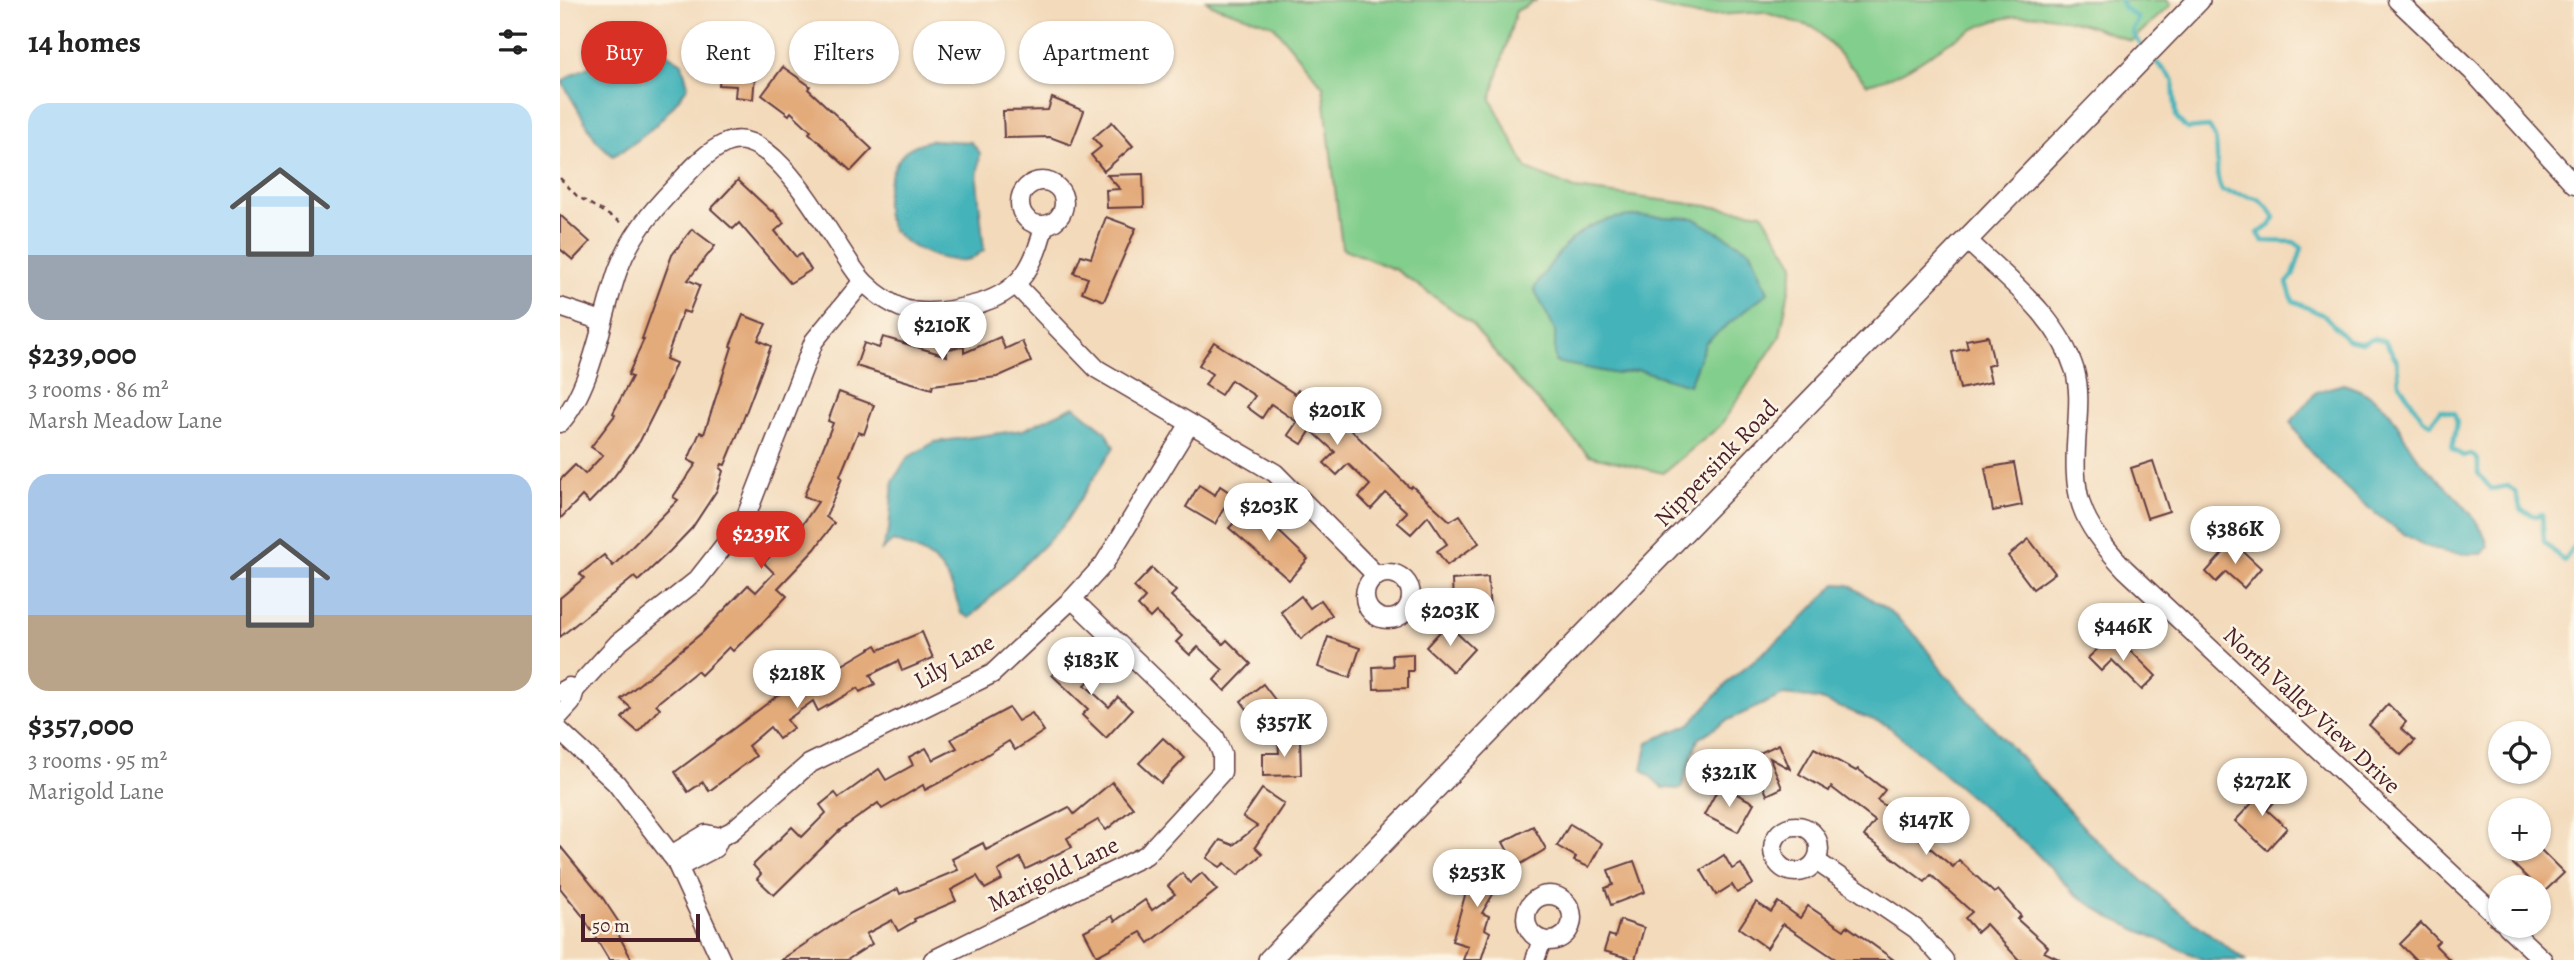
<!DOCTYPE html>
<html lang="en">
<head>
<meta charset="utf-8">
<style>
	:root { --surface:#fff; --page:#f2f2f2; --text:#222; --muted:#767676; --accent:#d93025 }
	body { margin:0; font-family:Alegreya,serif; background:var(--page); color:var(--text); height:100vh; display:flex; flex-direction:column; font-size:26px; white-space:nowrap }
	* { box-sizing:border-box; margin:0 }
	p { font-size:23px; color:var(--muted) }
	.icon { flex:none; width:38px; height:38px; fill:none; stroke:currentColor; stroke-width:2; stroke-linecap:round; stroke-linejoin:round }
	.map { position:relative; flex:1; overflow:hidden }
	.details { display:flex; flex-direction:column; background:var(--surface); width:560px }
	.details>* { flex:none }
	.banner { position:absolute; left:21px; top:21px; width:665px; height:63px; display:flex; gap:14px }
	.buttons { position:absolute; left:1928px; top:721px; display:grid; gap:14px }
	.buttons a { display:grid; place-items:center; width:63px; height:63px; border-radius:50%; background:var(--surface); box-shadow:0 2px 5px #0004; font-size:35px }
	.scale { position:absolute; left:21px; bottom:18px; width:119px; box-sizing:border-box; padding-left:7px; border:4px solid #4a1f2b; border-top:0; font-size:19px; line-height:24px; white-space:nowrap; color:#4a1f2b; -webkit-text-stroke:5px #fcf5e5; paint-order:stroke }
	.price { position:absolute; translate:-50% -60px; padding:0 16px; border-radius:24px; background:#fff; color:#222; font-size:23px; line-height:46px; filter:drop-shadow(0 2px 4px #0008) }
	.price::after { content:''; position:absolute; left:50%; top:42px; width:21px; height:16px; margin-left:-10px; background:inherit; clip-path:polygon(0 0,100% 0,50% 100%) }
	.price.on { background:var(--accent); color:#fff }
	ul { padding:0; list-style:none }
	li { display:grid; align-content:center; gap:14px; height:371px; padding:0 28px }
	li span { display:grid; place-items:center; height:217px; border-radius:21px; color:#555 }
	li>.icon { margin-inline-start:auto }
	span .icon { width:126px; height:126px; fill:#fffc; stroke-width:1 }
	li b { font-size:30px }
	h2 { display:flex; justify-content:space-between; align-items:center; height:84px; padding:0 28px; font-size:30px }
	.pill { padding:0 24px; border-radius:32px; background:var(--surface); box-shadow:0 2px 5px #0004; font-size:24px; line-height:63px }
	.pill.on { background:var(--accent); color:#fff }
	main { display:flex; flex:1; min-height:0 }
	.map>svg:first-child { display:block }
</style>
</head>
<body>
<main>
<section class="details">
<h2>14 homes<svg class="icon" aria-label="filters" viewBox="0 0 24 24"><path d="M4 7h16M4 17h16"/><circle cx="9" cy="7" r="2"/><circle cx="15" cy="17" r="2"/></svg></h2>
<ul>
<li><span style="background:linear-gradient(#bfe0f5 70%,#9aa5b1 0)"><svg class="icon" aria-label="home" viewBox="0 0 24 24"><path d="M3 11l9-7 9 7M6 9v11h12V9"/></svg></span><div><b>$239,000</b><p>3 rooms · 86 m²</p><p>Marsh Meadow Lane</p></div></li>
<li><span style="background:linear-gradient(#a9c7e8 65%,#b9a48a 0)"><svg class="icon" aria-label="home" viewBox="0 0 24 24"><path d="M3 11l9-7 9 7M6 9v11h12V9"/></svg></span><div><b>$357,000</b><p>3 rooms · 95 m²</p><p>Marigold Lane</p></div></li>
</ul>
</section>
<div class="map">
<svg width="2014" height="960" viewBox="0 0 2014 960">
	<rect width="100%" height="100%" fill="#fcf5e5"/>
	<filter id="ink" filterUnits="userSpaceOnUse"><feTurbulence type="fractalNoise" baseFrequency=".0143" numOctaves="2"/><feDisplacementMap in="SourceGraphic" scale="14" xChannelSelector="R" yChannelSelector="G"/><feConvolveMatrix kernelMatrix="1 2 1 2 8 2 1 2 1" color-interpolation-filters="sRGB"/></filter>
	<filter id="wash" filterUnits="userSpaceOnUse"><feTurbulence type="fractalNoise" baseFrequency=".00686" numOctaves="4" result="noise"/><feDisplacementMap in="SourceGraphic" scale="28" xChannelSelector="R" yChannelSelector="G"/><feGaussianBlur stdDeviation="1.57" result="paint"/><feColorMatrix in="noise" values="0 0 0 0 0 0 0 0 0 0 0 0 0 0 0 0 0 1.4 0 .05"/><feComposite in="paint" operator="in"/></filter>
	<g filter="url(#wash)">
		<rect width="100%" height="100%" fill="#f3dabb"/>
		<g fill="#82ce8c" stroke="#66765c" stroke-width="2">
			<polygon points="646,0 977,0 956,11 931,99 967,169 1015,189 1202,213 1234,264 1220,336 1160,426 1103,473 1029,455 955,377 910,322 836,270 782,248 763,86 713,25 652,5"/>
			<path d="M1066,0h541l4,5 -40,36c-73,-28 -113,-41 -183,2 -30,19 -46,33 -81,41l-52,-56 -52,-16 -62,4z"/>
		</g>
		<g fill="#44b4ba" stroke="#476a72" stroke-width="2">
			<path d="M101,50l21,13 6,23c-21,30 -42,52 -75,70l-17,-16 -34,-58c28,-22 65,-26 99,-32z"/>
			<path d="M371,140l40,2 9,11 -3,27 7,70c-4,3 -9,7 -14,9 -22,7 -70,-13 -80,-34 -10,-21 0,-60 17,-75 6,-5 17,-8 24,-10z"/>
			<path d="M1071,216l62,2 58,33 17,41 -62,50 -17,43 -50,-15 -22,4 -62,-12v-32l-21,-41c27,-41 43,-69 97,-73z"/>
			<path d="M1783,384c17,5 34,14 46,28 10,12 16,29 26,42 20,26 67,60 73,93l-6,7c-16,0 -33,0 -48,-5 -40,-12 -127,-90 -143,-127l25,-30z"/>
			<path d="M514,406l33,27 7,14 -52,80 -92,91 -9,-5c-14,-46 -23,-57 -68,-72l-11,9 7,-20 4,-49 14,-23 28,-16 88,-12z"/>
			<polygon points="1276,584 1289,585 1331,612 1358,638 1383,672 1528,832 1608,903 1685,960 1644,960 1549,917 1514,893 1475,852 1327,725 1258,699 1223,695 1166,721 1138,739 1121,789 1103,788 1082,769 1088,742 1130,724 1171,679 1231,630"/>
		</g>
		<g fill="none" stroke-linecap="round" stroke-linejoin="round">
			<g stroke="#44b4ba" stroke-width="4.5">
				<polyline points="1560,0 1564,8 1578,18 1572,32 1581,45"/>
				<path d="M1597,63l17,18c-2,13 2,23 2,36l11,12 22,-2c15,20 2,43 13,64 26,6 38,1 53,27l-5,8 -12,7 5,8 31,1 8,6 -9,28 -6,7 6,18 32,15 23,24 14,3 12,-5 11,3 12,20 2,22 24,36 8,5 9,-14 14,3 3,9 -5,27 11,7 8,-2 7,6v13l13,16 17,-3 7,6 6,18 14,6 7,-2 2,28 20,19 10,-14"/>
			</g>
		</g>
		<g id="blocks">
			<g fill="#e3aa7a">
				<polygon points="162,60 196,63 193,99 175,97 176,86 159,85"/>
				<polygon points="223,67 250,86 248,89 312,149 291,171 249,133 251,131 231,112 229,115 202,95"/>
				<polygon points="492,98 524,111 511,145 490,137 444,138 443,111 488,110"/>
				<polygon points="552,122 573,146 544,171 531,155 541,147 533,138"/>
				<polygon points="583,174 584,207 547,208 546,190 560,189 547,175"/>
				<polygon points="178,180 211,211 213,210 224,223 215,231 236,257 241,254 251,270 230,283 179,223 173,229 151,209"/>
				<polygon points="0,215 30,242 13,260 0,249"/>
				<polygon points="546,217 576,228 544,301 522,292 528,278 514,273 521,255 531,258"/>
				<polygon points="132,229 155,246 128,280 140,285 129,313 123,311 106,359 116,363 101,399 80,441 53,478 29,503 22,496 0,519 0,480 15,465 25,474 43,455 31,447 55,415 53,413 72,377 68,375 84,339 82,339 112,255"/>
				<polygon points="183,315 206,324 198,340 211,346 177,436 165,465 162,464 160,468 163,471 157,490 132,528 110,551 78,581 74,577 0,637 0,598 24,578 20,574 44,555 53,566 118,500 113,497 136,464 128,460 140,432 144,434 172,347 170,346"/>
				<polygon points="1428,336 1434,364 1427,366 1431,382 1400,389 1392,352 1408,348 1406,340"/>
				<polygon points="323,337 387,356 386,349 404,347 404,353 440,337 445,349 462,341 471,362 437,377 373,385 372,389 296,366 304,343 319,348"/>
				<polygon points="654,342 735,394 738,390 781,420 850,488 852,486 890,521 900,515 919,543 887,565 877,551 887,544 868,516 851,534 837,522 847,512 826,493 811,509 799,497 810,485 788,464 777,475 764,463 775,452 751,430 742,444 728,435 737,422 711,404 702,418 687,407 695,396 671,380 661,395 645,385 652,374 639,365"/>
				<polygon points="279,392 314,405 304,434 298,432 280,476 282,478 266,517 274,523 255,549 218,588 227,596 203,622 173,651 169,647 141,675 137,671 96,704 100,708 78,732 62,718 71,708 61,699 143,632 188,585 196,592 214,573 204,563 229,535 224,532 233,519 242,525 258,502 244,496 273,423 268,421"/>
				<polygon points="1593,461 1609,511 1587,518 1571,468"/>
				<polygon points="1454,463 1462,505 1433,511 1425,468"/>
				<polygon points="639,485 655,495 660,486 672,494 655,524 626,507"/>
				<polygon points="691,505 748,559 729,580 669,528"/>
				<polygon points="1469,539 1495,573 1473,589 1448,556"/>
				<polygon points="1673,542 1701,568 1684,588 1666,572 1656,582 1646,572"/>
				<polygon points="592,568 616,591 611,596 663,644 667,640 691,664 665,691 654,680 663,670 638,647 630,655 616,642 622,636 596,612 590,618 578,606 585,598 574,587"/>
				<polygon points="928,577 930,615 907,617 906,602 893,603 892,580"/>
				<polygon points="741,596 750,608 761,600 772,615 741,639 721,612"/>
				<polygon points="887,624 914,649 893,672 866,647"/>
				<polygon points="362,632 373,658 342,671 338,661 310,675 315,684 300,692 298,688 258,711 253,701 227,720 233,728 219,739 210,727 188,746 196,756 149,791 143,782 128,792 115,772 228,688 232,695 316,645 319,650"/>
				<polygon points="768,637 800,648 790,678 758,667"/>
				<polygon points="1550,637 1567,654 1571,651 1596,676 1582,690 1552,660 1541,671 1528,658"/>
				<polygon points="511,654 534,676 525,685 549,707 558,697 572,710 546,738 522,715 528,709 492,675"/>
				<polygon points="853,654 853,671 848,671 848,688 814,689 813,667 833,666 832,655"/>
				<polygon points="703,684 722,709 703,724 698,724 681,701"/>
				<polygon points="1828,704 1846,722 1841,728 1855,741 1841,755 1809,725"/>
				<polygon points="449,708 458,721 472,713 484,731 455,750 449,741 394,775 365,790 363,785 322,809 318,803 280,830 214,895 197,879 201,874 193,865 232,827 242,837 266,813 260,805 275,793 279,798 319,769 326,780 353,765 349,757 366,748 373,760 397,748 391,739"/>
				<polygon points="603,738 625,758 601,783 579,763"/>
				<polygon points="740,738 741,775 703,776 703,753 719,753 718,739"/>
				<polygon points="1219,744 1230,769 1210,758 1222,788 1207,795 1191,757"/>
				<polygon points="1254,748 1296,771 1298,769 1325,790 1317,800 1353,826 1350,831 1393,867 1399,860 1434,893 1438,890 1461,916 1457,919 1488,947 1484,952 1501,960 1459,960 1426,924 1417,932 1405,918 1412,912 1371,875 1365,882 1304,836 1315,821 1271,787 1269,791 1239,774"/>
				<polygon points="552,782 573,808 546,830 538,820 507,838 512,847 466,869 460,858 438,871 442,880 425,889 417,876 391,890 396,901 354,919 355,921 338,931 332,920 306,934 312,944 287,960 221,960 291,913 338,889 340,894 398,870 392,859 423,843 426,850 509,807 514,814"/>
				<polygon points="1702,783 1718,798 1707,810 1727,828 1707,850 1675,821 1694,801 1689,797"/>
				<polygon points="1160,785 1194,803 1178,832 1144,815"/>
				<polygon points="702,789 724,804 695,847 702,854 678,875 665,863 660,867 647,858 660,840 673,845 697,826 683,817"/>
				<polygon points="1010,824 1042,843 1029,867 1014,861 1016,857 997,846"/>
				<polygon points="973,826 986,849 956,867 943,842"/>
				<polygon points="0,846 42,897 62,927 56,930 72,960 49,960 22,915 0,888"/>
				<polygon points="1964,849 1980,849 2004,873 1983,893 1951,862"/>
				<polygon points="1164,855 1172,869 1181,864 1193,884 1177,893 1172,885 1156,895 1141,870"/>
				<polygon points="916,859 946,872 922,913 929,916 925,929 930,932 921,960 903,960 908,946 892,941 906,892 903,890 905,883"/>
				<polygon points="1074,861 1085,892 1051,905 1045,888 1053,885 1048,870"/>
				<polygon points="622,873 630,883 642,873 657,890 589,943 581,932 537,956 524,931 552,916 555,921 585,900 592,910 615,894 608,886"/>
				<polygon points="1196,902 1211,912 1218,902 1240,918 1248,906 1284,930 1287,926 1334,960 1277,960 1223,924 1207,948 1179,928"/>
				<polygon points="1060,920 1084,928 1075,960 1044,951 1049,935 1055,937"/>
				<polygon points="1861,923 1879,941 1875,945 1890,960 1856,960 1840,944"/>
			</g>
		</g>
	</g>
	<g filter="url(#ink)">
		<use href="#blocks" fill-opacity="0" stroke="#633b41" stroke-width="2"/>
		<g fill="none" stroke-linecap="round" stroke-linejoin="round">
			<defs>
				<g id="minor">
					<polyline points="1837,0 1912,71 2014,184"/>
					<circle cx="482" cy="203" r="22"/>
					<path d="M1407,240c40,39 91,76 108,131 5,19 3,39 2,58 -5,69 1,89 48,140l376,351"/>
					<polyline points="455,284 537,369 715,473 817,576"/>
					<polyline points="0,307 42,321"/>
					<path d="M0,423c33,-36 42,-108 58,-153 12,-33 32,-57 56,-82 16,-17 30,-35 52,-45 51,-23 110,110 138,139 12,12 32,27 49,29 22,4 47,-2 68,-8 41,-13 54,-39 63,-77"/>
					<circle cx="828" cy="596" r="23"/>
					<polyline points="0,692 9,687 15,690"/>
					<polyline points="0,715 11,703 15,690 58,643 137,580 185,519 254,341 303,281"/>
					<polyline points="0,731 56,783 115,860 161,960"/>
					<circle cx="1236" cy="849" r="23"/>
					<polyline points="111,855 146,834 160,837 172,831 249,764 432,674 512,599 544,564 629,425"/>
					<polyline points="1256,861 1356,929 1384,960"/>
					<polyline points="119,867 155,848 160,837"/>
					<circle cx="989" cy="918" r="23"/>
					<polyline points="1947,926 1983,960"/>
					<polyline points="373,960 586,855 662,772 662,754 655,737 512,599"/>
					<polyline points="975,960 982,940"/>
				</g>
				<polyline id="tertiary" points="709,960 1639,0"/>
			</defs>
			<use href="#minor" stroke="#633b41" stroke-width="21"/>
			<use href="#tertiary" stroke="#633b41" stroke-width="24"/>
			<polyline stroke="#633b41" stroke-width="2.5" stroke-dasharray="5 5" stroke-linecap="butt" points="0,178 17,196 60,222"/>
			<use href="#minor" stroke="#fff" stroke-width="18"/>
			<use href="#tertiary" stroke="#fff" stroke-width="21"/>
		</g>
	</g>
	<g text-anchor="middle" stroke-width="5" stroke-linejoin="round" paint-order="stroke">
		<g font-size="24" fill="#4a1f2b" stroke="#fcf5e5">
			<text transform="translate(1156 463) rotate(-46)" y="8">Nippersink Road</text>
			<text transform="translate(394 661) rotate(-29)" y="8">Lily Lane</text>
			<text transform="translate(1752 710) rotate(43)" y="8">North Valley View Drive</text>
			<text transform="translate(493 874) rotate(-26)" y="8">Marigold Lane</text>
		</g>
	</g>
</svg>
<div class="buttons">
<a><svg class="icon" aria-label="locate" viewBox="0 0 24 24"><circle cx="12" cy="12" r="6"/><path d="M12 2v4M12 18v4M2 12h4M18 12h4"/></svg></a>
<a>+</a>
<a>−</a>
</div>
<div class="scale">50 m</div>
<b class="price" style="left:382px;top:362px">$210K</b>
<b class="price" style="left:777px;top:447px">$201K</b>
<b class="price" style="left:709px;top:543px">$203K</b>
<b class="price" style="left:1675px;top:566px">$386K</b>
<b class="price on" style="left:201px;top:571px">$239K</b>
<b class="price" style="left:890px;top:648px">$203K</b>
<b class="price" style="left:1563px;top:663px">$446K</b>
<b class="price" style="left:531px;top:697px">$183K</b>
<b class="price" style="left:237px;top:710px">$218K</b>
<b class="price" style="left:724px;top:759px">$357K</b>
<b class="price" style="left:1169px;top:809px">$321K</b>
<b class="price" style="left:1702px;top:818px">$272K</b>
<b class="price" style="left:1366px;top:857px">$147K</b>
<b class="price" style="left:917px;top:909px">$253K</b>
<div class="banner">
<a class="pill on">Buy</a>
<a class="pill">Rent</a>
<a class="pill">Filters</a>
<a class="pill">New</a>
<a class="pill">Apartment</a>
</div>
</div>
</main>
</body>
</html>
